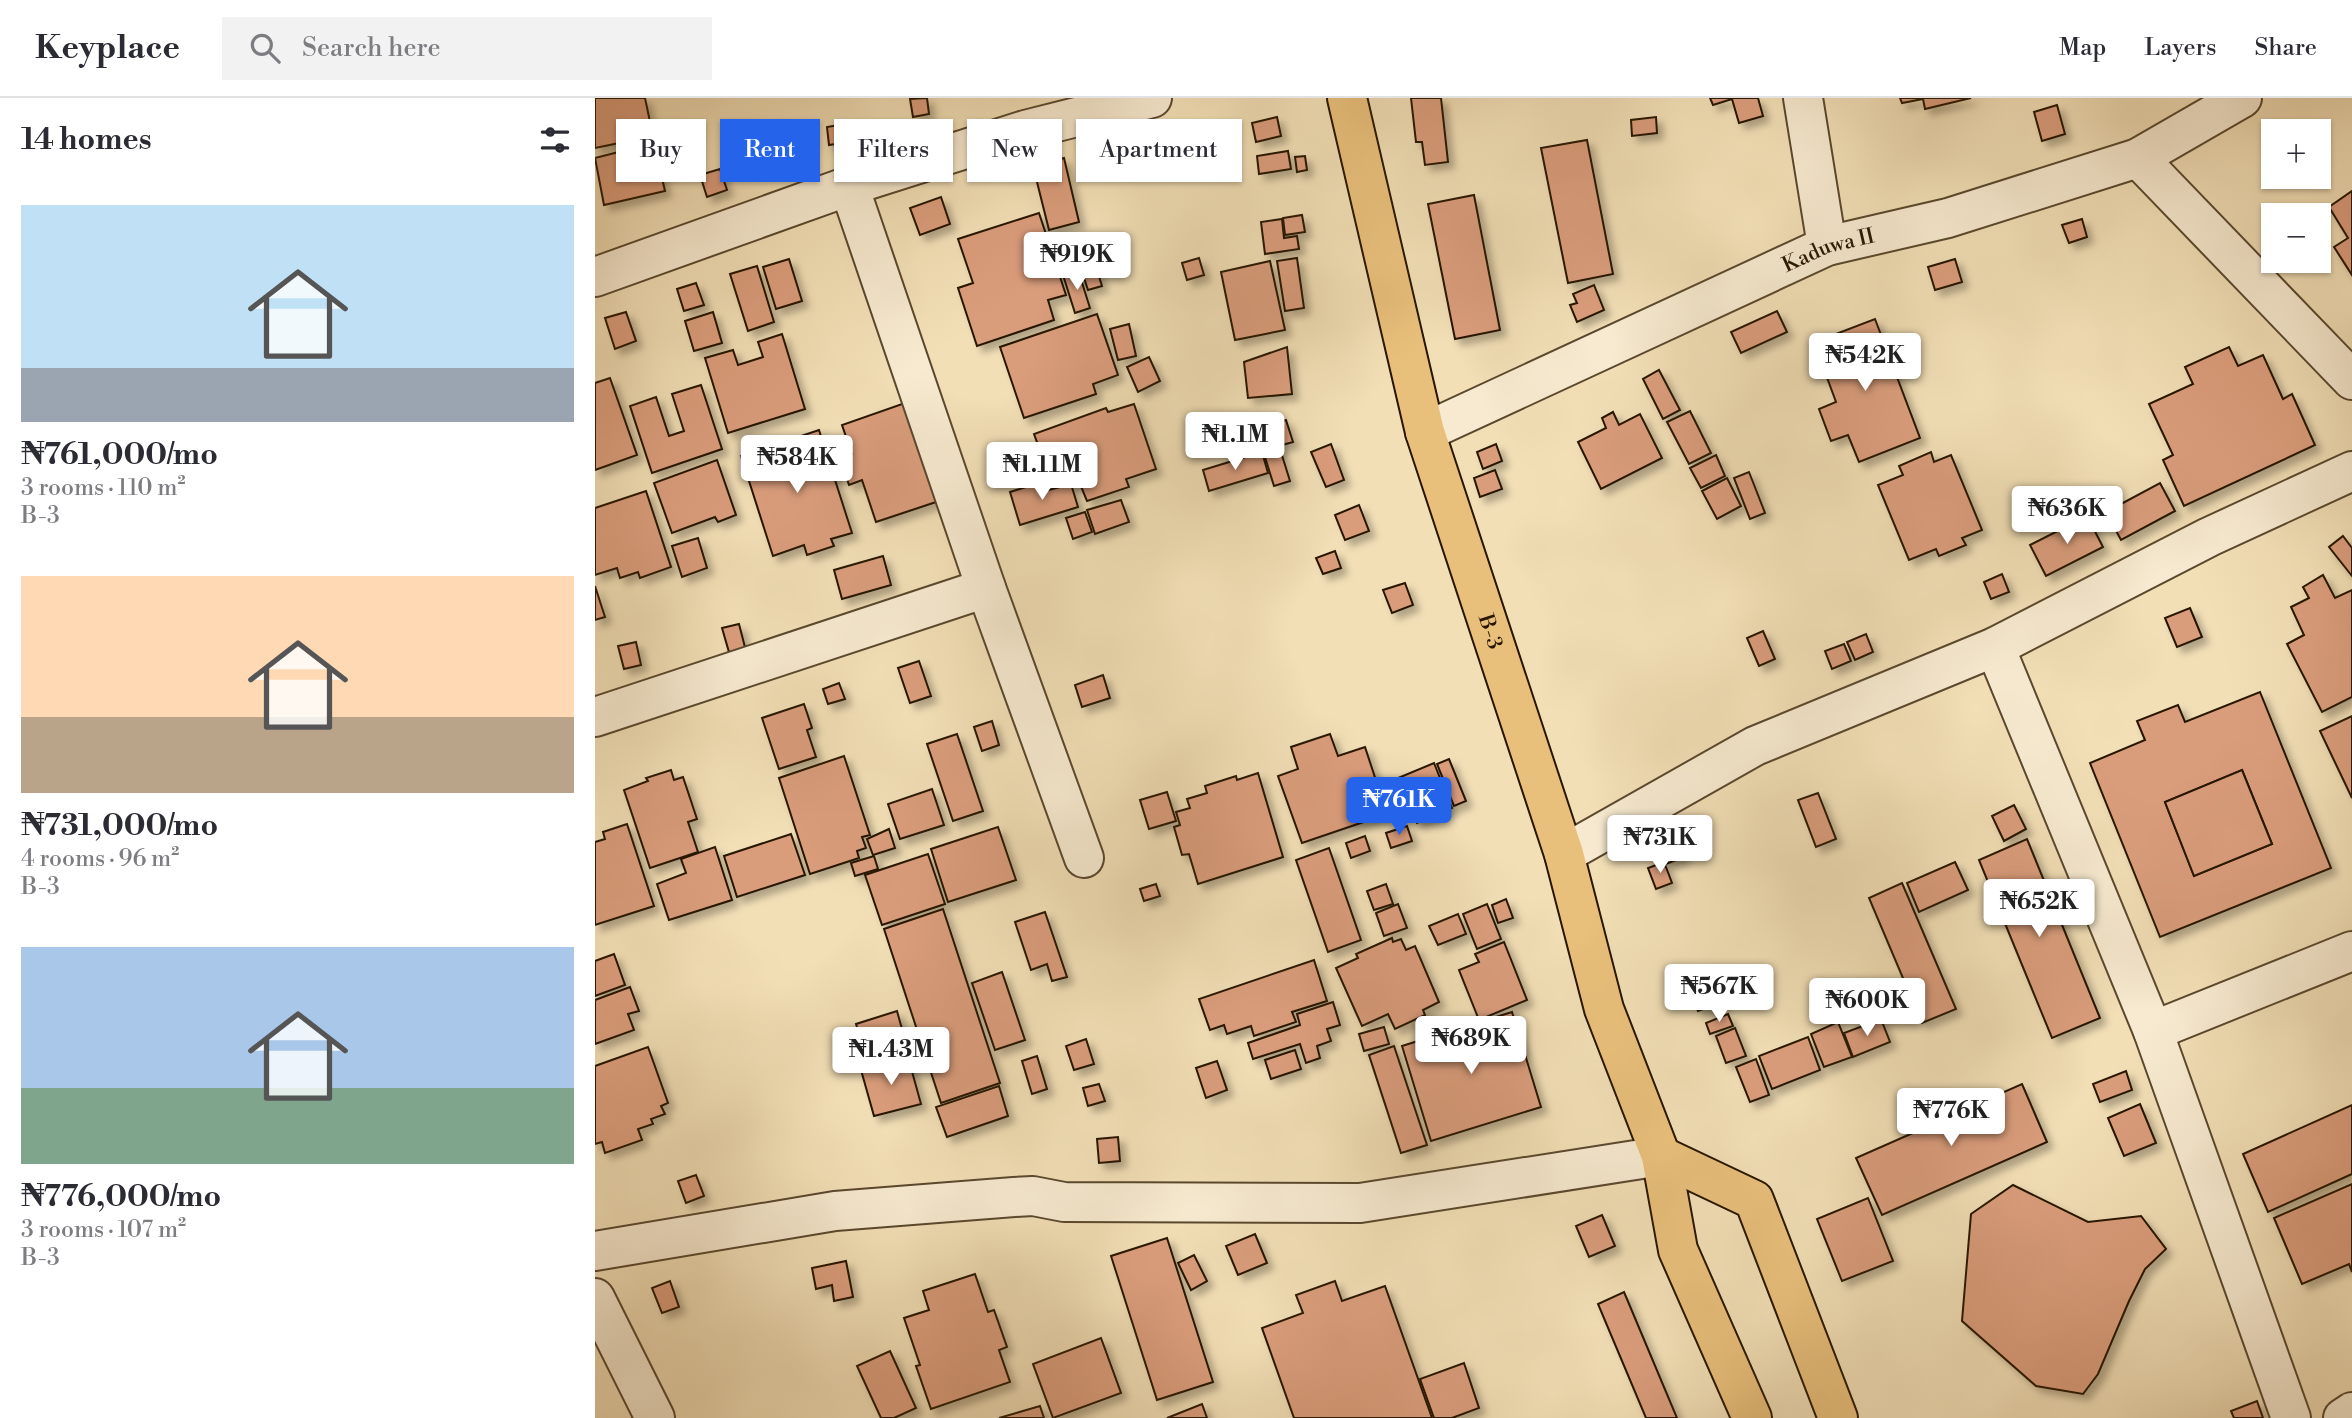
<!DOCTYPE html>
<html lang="en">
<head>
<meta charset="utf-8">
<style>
	:root { --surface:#fff; --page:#f2f2f3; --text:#2b2b33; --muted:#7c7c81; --line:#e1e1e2; --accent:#2563eb }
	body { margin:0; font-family:"Libre Bodoni",serif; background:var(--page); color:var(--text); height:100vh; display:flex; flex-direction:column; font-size:26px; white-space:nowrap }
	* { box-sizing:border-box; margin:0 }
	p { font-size:23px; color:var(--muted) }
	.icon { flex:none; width:38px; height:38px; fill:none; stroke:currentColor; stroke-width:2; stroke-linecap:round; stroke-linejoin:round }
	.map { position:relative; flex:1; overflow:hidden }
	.drawer { display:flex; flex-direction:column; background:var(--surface); width:595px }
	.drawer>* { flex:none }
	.guide { position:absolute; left:21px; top:21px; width:665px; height:63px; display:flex; gap:14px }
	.controls { position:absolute; left:1666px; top:21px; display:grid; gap:14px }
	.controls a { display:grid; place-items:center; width:70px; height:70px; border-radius:0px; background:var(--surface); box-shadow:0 2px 5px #0004; font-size:35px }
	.price { position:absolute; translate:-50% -60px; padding:0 16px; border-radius:7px; background:#fff; color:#222; font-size:23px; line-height:46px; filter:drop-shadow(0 2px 4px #0008) }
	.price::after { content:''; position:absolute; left:50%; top:42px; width:21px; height:16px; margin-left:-10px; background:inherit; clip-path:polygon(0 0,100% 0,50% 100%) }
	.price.selected { background:var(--accent); color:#fff }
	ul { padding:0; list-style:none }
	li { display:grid; align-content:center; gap:14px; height:371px; padding:0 21px }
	li span { display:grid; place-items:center; height:217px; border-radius:0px; color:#555 }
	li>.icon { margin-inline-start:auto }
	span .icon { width:126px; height:126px; fill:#fffc; stroke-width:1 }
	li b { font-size:30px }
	h2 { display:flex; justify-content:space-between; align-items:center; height:84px; padding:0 21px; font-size:30px }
	.chip { padding:0 24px; border-radius:0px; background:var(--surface); box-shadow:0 2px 5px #0004; font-size:24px; line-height:63px }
	.chip.selected { background:var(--accent); color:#fff }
	header { display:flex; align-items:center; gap:42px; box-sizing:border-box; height:98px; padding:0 35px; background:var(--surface); border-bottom:2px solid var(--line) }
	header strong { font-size:33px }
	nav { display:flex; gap:38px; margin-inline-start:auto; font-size:24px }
	.search { width:490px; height:63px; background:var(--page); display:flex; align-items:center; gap:18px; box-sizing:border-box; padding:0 24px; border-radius:0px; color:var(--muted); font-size:26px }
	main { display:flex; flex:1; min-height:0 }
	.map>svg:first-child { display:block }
</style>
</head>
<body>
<header>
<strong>Keyplace</strong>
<div class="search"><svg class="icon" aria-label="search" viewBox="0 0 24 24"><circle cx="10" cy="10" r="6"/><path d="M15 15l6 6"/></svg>Search here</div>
<nav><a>Map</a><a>Layers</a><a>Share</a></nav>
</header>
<main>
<section class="drawer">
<h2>14 homes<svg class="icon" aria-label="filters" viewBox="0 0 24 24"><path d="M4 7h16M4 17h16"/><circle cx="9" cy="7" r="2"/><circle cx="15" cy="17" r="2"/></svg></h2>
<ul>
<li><span style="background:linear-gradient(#bfe0f5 75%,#9aa5b1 0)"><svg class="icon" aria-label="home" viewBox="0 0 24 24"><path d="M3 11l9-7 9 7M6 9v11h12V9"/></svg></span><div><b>₦761,000/mo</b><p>3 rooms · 110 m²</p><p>B-3</p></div></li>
<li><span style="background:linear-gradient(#ffd9b3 65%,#b9a48a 0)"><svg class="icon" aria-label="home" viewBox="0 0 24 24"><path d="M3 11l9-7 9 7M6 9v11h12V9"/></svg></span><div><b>₦731,000/mo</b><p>4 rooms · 96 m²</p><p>B-3</p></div></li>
<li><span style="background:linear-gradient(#a9c7e8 65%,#7fa58c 0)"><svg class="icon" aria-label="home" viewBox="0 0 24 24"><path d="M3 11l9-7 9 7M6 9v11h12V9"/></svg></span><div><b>₦776,000/mo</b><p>3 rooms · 107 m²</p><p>B-3</p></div></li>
</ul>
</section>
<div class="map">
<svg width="1757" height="1320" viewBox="0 0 1757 1320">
	<defs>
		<filter id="shadow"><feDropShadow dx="6" dy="6" stdDeviation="3.5" flood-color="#0004"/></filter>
	</defs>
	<rect width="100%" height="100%" fill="#f2dfb6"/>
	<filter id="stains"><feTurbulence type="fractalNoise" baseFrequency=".00286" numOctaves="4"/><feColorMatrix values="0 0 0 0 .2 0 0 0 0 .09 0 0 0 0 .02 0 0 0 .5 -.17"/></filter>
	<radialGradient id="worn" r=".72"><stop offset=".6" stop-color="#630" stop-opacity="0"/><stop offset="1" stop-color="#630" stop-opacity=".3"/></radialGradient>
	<g fill="#da9d7b" stroke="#281601" stroke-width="2" fill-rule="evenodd" filter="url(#shadow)">
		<polygon points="0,0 50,0 58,38 0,50"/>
		<polygon points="332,0 334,16 318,19 315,1"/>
		<polygon points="816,0 846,0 853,64 830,67 827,44 821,44"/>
		<polygon points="1115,0 1163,0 1168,18 1144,25 1137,1 1118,7"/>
		<polygon points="1305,0 1376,0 1330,11 1328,1 1307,5"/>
		<polygon points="1462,7 1470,36 1447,43 1439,14"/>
		<polygon points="682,19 686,38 661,44 657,25"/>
		<polygon points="1061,19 1062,35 1037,38 1036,22"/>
		<polygon points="244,27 247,45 234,47 232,29"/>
		<polygon points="992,42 1018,176 973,185 946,50"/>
		<polygon points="59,45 70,93 9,107 0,60"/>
		<polygon points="693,53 696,71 664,76 662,58"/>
		<polygon points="710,58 712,72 702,74 700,59"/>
		<polygon points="469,60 484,124 454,132 438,68"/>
		<polygon points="125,71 132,92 112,99 105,77"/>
		<polygon points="1757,93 1757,177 1739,149 1753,140 1734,109"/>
		<polygon points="879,97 905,232 860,241 833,106"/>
		<polygon points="346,99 355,126 325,137 315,110"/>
		<polygon points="444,115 471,197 453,202 459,222 382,248 363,190 378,185 363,141"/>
		<polygon points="707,117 710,134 690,137 688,120"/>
		<polygon points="687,121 689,140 702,138 704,151 670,156 666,124"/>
		<polygon points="1487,121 1492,139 1474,145 1467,127"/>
		<polygon points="604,160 609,177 592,182 587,165"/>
		<polygon points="702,160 709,210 690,213 682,163"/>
		<polygon points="194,161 207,203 181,211 168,169"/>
		<polygon points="1360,161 1367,184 1340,192 1333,169"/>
		<polygon points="675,163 690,232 640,242 626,174"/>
		<polygon points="162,168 179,224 153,233 135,176"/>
		<polygon points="483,172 495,210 480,215 468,177"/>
		<polygon points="502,172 507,188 493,192 488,177"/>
		<polygon points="101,185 109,207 89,213 82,191"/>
		<polygon points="999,187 1009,212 982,224 975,207 982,205 978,196"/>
		<polygon points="1182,213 1192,234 1146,255 1136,234"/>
		<polygon points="31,214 41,243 20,251 10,220"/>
		<polygon points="118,214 127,245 99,253 90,223"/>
		<polygon points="502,216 523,277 498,286 501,296 429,320 405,249"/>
		<polygon points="1280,221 1325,340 1264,364 1253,337 1236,343 1224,311 1241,304 1227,266 1233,263 1225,242"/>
		<polygon points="534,226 541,258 523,262 515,231"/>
		<polygon points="187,236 210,311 133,335 110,260 138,252 143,267 168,259 163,244"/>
		<polygon points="692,249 697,296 653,300 649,264"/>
		<polygon points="1634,249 1643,268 1668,257 1688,301 1697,296 1720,347 1589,408 1568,362 1578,357 1554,306 1598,286 1590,269"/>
		<polygon points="554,259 565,283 543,294 532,269"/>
		<polygon points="1064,272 1085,312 1068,321 1048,281"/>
		<polygon points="15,280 42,357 0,372 0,285"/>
		<polygon points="106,287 127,351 57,375 35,308 61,299 74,338 89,333 77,296"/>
		<polygon points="310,305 344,403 281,424 267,382 254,387 245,360 257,356 247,327"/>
		<polygon points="539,306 561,371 531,381 534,389 492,403 483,381 474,385 465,357 449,363 439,336 511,310 513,314"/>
		<polygon points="1095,313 1116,355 1094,366 1072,324"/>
		<polygon points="1018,314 1024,327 1045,316 1067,360 1006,391 983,344 1011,330 1007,320"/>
		<polygon points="691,322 698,344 680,349 674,327"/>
		<polygon points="224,332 257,435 236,441 239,448 212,457 209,447 178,458 146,358"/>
		<polygon points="736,346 749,382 731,389 716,354"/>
		<polygon points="901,346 907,363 888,371 882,354"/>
		<polygon points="685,351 695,383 679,388 669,356"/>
		<polygon points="667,354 673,375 614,393 608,372"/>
		<polygon points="1336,354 1339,364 1356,357 1387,432 1367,440 1371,447 1344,458 1341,451 1314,462 1283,387 1308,377 1304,368"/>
		<polygon points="1121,357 1130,378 1106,390 1095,370"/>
		<polygon points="122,362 141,417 123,424 120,419 77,435 59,385"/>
		<polygon points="900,372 907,391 885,399 879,380"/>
		<polygon points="1154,374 1170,415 1155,421 1139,380"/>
		<polygon points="1132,380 1146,408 1122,421 1107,393"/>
		<polygon points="447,384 450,393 476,386 483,409 425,427 415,394"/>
		<polygon points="1565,385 1580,413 1526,442 1511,414"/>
		<polygon points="51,393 76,469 45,480 43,474 25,480 22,470 0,477 0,410"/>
		<polygon points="526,402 534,424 500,436 492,412"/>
		<polygon points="764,407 774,433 750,442 740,417"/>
		<polygon points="490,414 497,434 478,441 471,420"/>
		<polygon points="1492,418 1508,449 1451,478 1435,447"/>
		<polygon points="1748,438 1757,450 1757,478 1734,449"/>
		<polygon points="103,440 112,470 87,479 77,448"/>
		<polygon points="740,453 746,470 728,476 721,460"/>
		<polygon points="288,458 296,487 247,501 239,472"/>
		<polygon points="1407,476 1414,494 1396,501 1389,484"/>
		<polygon points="1728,477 1740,500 1757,492 1757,599 1727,614 1692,546 1709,537 1696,509 1714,500 1708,489"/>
		<polygon points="810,485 818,507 797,515 788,492"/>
		<polygon points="0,488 10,519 0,522"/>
		<polygon points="1595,510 1607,539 1582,549 1570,520"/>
		<polygon points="144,526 152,557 136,561 127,530"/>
		<polygon points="1168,533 1180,561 1164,568 1152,540"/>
		<polygon points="1271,536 1278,554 1260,562 1252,544"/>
		<polygon points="41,544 46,567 29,571 23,548"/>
		<polygon points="1249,546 1256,563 1237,571 1230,553"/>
		<polygon points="324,563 336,598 315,605 303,570"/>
		<polygon points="508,577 515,600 487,609 480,587"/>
		<polygon points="244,585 250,601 233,606 228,591"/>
		<path d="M1665,594l71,176 -171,69 -70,-174 55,-23 -8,-19 41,-16 7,17zM1647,672l30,74 -78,32 -29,-74z"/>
		<polygon points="209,606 217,630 212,632 221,659 184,671 167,620"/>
		<polygon points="1757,618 1757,700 1725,633"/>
		<polygon points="397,623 404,647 387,653 379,629"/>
		<polygon points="362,636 388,713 358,723 332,646"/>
		<polygon points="735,636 743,658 770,649 792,716 707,745 683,678 703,671 696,649"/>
		<polygon points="249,658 275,737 267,739 271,750 262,753 264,760 215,776 184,680"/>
		<polygon points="854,661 871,703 859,708 842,666"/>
		<polygon points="839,665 857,710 822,725 803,680"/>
		<polygon points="76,672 79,682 88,679 102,721 93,724 103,754 55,770 29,692 53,683 51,680"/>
		<polygon points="1647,672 1677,746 1599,778 1570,704"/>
		<polygon points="663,675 688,759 603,786 594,756 587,757 579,729 585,727 581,714 595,710 592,701 612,695 610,688 641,678 642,682"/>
		<polygon points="337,691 349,727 305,741 293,706"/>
		<polygon points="572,694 581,723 554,731 545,702"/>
		<polygon points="1223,695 1241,741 1221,749 1203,702"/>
		<polygon points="1419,707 1431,731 1409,743 1397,718"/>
		<polygon points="32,726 59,808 0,827 0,744 10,741 8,734"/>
		<polygon points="812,728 817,743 796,750 791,735"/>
		<polygon points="403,729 421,782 353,804 336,751"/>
		<polygon points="294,731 300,750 278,757 272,741"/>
		<polygon points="196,736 210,777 142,799 129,758"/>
		<polygon points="770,738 775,753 756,760 751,745"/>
		<polygon points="1081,739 1089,759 1071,766 1064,746"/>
		<polygon points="1432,741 1505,920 1457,940 1384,762"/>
		<polygon points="120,749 137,802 74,822 62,786 91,775 86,761"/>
		<polygon points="734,750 766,842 733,854 701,762"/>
		<polygon points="333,756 350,806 287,827 270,777"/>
		<polygon points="279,758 283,771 260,778 256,765"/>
		<polygon points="1069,764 1077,785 1061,791 1053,770"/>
		<polygon points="1360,764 1373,792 1324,814 1312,785"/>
		<polygon points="1307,785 1361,911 1327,925 1274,800"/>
		<polygon points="561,786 565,798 549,803 545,791"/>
		<polygon points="791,786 798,806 779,812 772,793"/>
		<polygon points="911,801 918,820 903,825 897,807"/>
		<polygon points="803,806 812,830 789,838 781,815"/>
		<polygon points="892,806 906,841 882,851 868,816"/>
		<polygon points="348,811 405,985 346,1005 289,831"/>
		<polygon points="450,814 472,879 457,883 452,866 436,872 420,824"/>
		<polygon points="863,816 871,836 843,847 834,828"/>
		<polygon points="797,840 798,844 806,841 811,852 820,848 844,904 828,912 830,917 800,931 793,916 767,928 741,870 763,860 761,856"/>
		<polygon points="909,844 932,902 884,922 864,872 884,864 880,856"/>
		<polygon points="19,856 30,887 0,898 0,863"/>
		<polygon points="719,862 732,903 697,914 701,924 659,938 656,928 632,936 629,927 615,932 604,901"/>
		<polygon points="407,874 430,942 400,952 377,885"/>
		<polygon points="1119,881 1128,904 1103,913 1094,890"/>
		<polygon points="35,889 44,913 33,916 39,932 0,946 0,902"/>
		<polygon points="738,904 745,927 732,931 736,943 722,948 725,960 711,965 705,946 658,961 653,945 705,927 702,916"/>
		<polygon points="302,913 312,949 271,961 261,926"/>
		<polygon points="917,914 946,1009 836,1043 807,948"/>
		<polygon points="1133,916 1138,928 1115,936 1111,925"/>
		<polygon points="1286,921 1295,944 1258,959 1249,935"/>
		<polygon points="1243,924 1257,959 1229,969 1216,936"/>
		<polygon points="789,929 794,946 769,953 764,936"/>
		<polygon points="1140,930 1151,958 1131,965 1121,938"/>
		<polygon points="1213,939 1225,972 1177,991 1164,958"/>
		<polygon points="491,941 499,966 479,972 471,948"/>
		<polygon points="799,948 832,1047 806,1055 774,957"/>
		<polygon points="53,949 73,1005 66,1008 70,1016 56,1021 58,1026 43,1031 47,1042 10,1055 7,1044 0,1046 0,968"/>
		<polygon points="700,952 706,971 676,981 670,962"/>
		<polygon points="442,958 452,991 437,996 427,963"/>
		<polygon points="313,959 326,1006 279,1018 266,972"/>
		<polygon points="1161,961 1174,997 1155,1004 1141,969"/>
		<polygon points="622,963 632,992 611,1000 601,970"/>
		<polygon points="1531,973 1537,992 1505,1004 1498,986"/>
		<polygon points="504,986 510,1003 493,1008 488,990"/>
		<polygon points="1427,986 1452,1044 1287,1117 1261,1060 1327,1031 1321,1019 1351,1006 1357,1017"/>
		<polygon points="404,988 413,1018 352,1039 341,1009"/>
		<polygon points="1545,1006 1561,1045 1529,1058 1513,1020"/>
		<polygon points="1757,1007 1757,1076 1673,1114 1648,1056"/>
		<polygon points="523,1039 525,1063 504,1065 502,1041"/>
		<polygon points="101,1077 109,1098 91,1105 83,1083"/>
		<polygon points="1757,1086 1757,1174 1754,1166 1707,1186 1679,1120"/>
		<polygon points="1418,1087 1493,1124 1546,1118 1571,1151 1550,1171 1534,1203 1503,1276 1488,1296 1441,1288 1367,1223 1376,1116"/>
		<polygon points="1273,1100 1298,1163 1247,1183 1222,1121"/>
		<polygon points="1007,1117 1020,1148 994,1159 981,1128"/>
		<polygon points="660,1136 672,1165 643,1177 631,1148"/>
		<polygon points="572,1140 618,1284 562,1302 516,1158"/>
		<polygon points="599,1157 612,1183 596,1192 583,1165"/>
		<polygon points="251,1163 258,1199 239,1203 237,1187 221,1191 217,1170"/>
		<polygon points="380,1176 393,1214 399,1212 412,1249 404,1252 415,1284 336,1311 321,1268 325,1267 309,1220 334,1212 328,1193"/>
		<polygon points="75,1183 84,1209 67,1215 57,1190"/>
		<polygon points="740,1183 747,1203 790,1188 837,1320 699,1320 667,1230 708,1215 701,1197"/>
		<polygon points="1029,1194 1082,1320 1051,1320 1003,1206"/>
		<polygon points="506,1240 526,1295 458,1320 438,1266"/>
		<polygon points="295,1253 321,1310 299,1320 286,1320 262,1268"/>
		<polygon points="869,1265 884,1310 857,1320 839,1320 825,1281"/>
		<polygon points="1662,1303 1668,1320 1639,1320 1636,1313"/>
		<polygon points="607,1306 612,1320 572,1320"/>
		<polygon points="445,1308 449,1320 404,1320"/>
	</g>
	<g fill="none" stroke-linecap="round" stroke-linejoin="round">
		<defs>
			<g id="minor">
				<polyline points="1208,0 1232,148"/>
				<polyline points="1543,60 1757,282"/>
				<polyline points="254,88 391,490 489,760"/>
				<polyline points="0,179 254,88 430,32 557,0"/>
				<path id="s1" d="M830,334l402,-186 121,-28 190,-60 104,-60"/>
				<polyline points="1400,549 1558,933 1696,1320"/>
				<polyline points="0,619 391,490"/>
				<polyline points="969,756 1160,648 1400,549 1614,439 1757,373"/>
				<polyline points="1558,933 1757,853"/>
				<polyline points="0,1153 240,1113 419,1099 438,1098 469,1104 765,1105 1066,1058"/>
				<polyline points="0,1200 60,1320"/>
				<polyline points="1748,1320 1757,1314"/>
			</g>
			<g id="major">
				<path id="s2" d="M752,0l78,334 139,422 40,155 57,147 17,94 74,168"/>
				<polyline points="1066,1058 1159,1102 1243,1320"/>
			</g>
		</defs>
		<use href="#minor" stroke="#5a482e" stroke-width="42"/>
		<use href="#major" stroke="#281601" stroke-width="42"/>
		<use href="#minor" stroke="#f7ead0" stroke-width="38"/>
		<use href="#major" stroke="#e9c07b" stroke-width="38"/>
	</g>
	<g text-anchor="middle" stroke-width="5" stroke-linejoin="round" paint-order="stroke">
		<g font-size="21" fill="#281601" stroke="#f7ead0">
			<text dy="7" stroke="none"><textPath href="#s1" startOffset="443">Kaduwa II</textPath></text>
			<text dy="7" stroke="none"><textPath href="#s2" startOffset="553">B-3</textPath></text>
		</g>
	</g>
	<rect width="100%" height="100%" filter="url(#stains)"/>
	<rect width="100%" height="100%" fill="url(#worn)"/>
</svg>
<div class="controls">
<a>+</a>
<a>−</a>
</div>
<b class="price" style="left:482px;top:194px">₦919K</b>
<b class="price" style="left:1270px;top:295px">₦542K</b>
<b class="price" style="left:640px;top:374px">₦1.1M</b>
<b class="price" style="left:202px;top:397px">₦584K</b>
<b class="price" style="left:447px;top:404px">₦1.11M</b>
<b class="price" style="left:1472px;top:448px">₦636K</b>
<b class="price selected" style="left:804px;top:739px">₦761K</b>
<b class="price" style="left:1065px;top:777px">₦731K</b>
<b class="price" style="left:1444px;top:841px">₦652K</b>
<b class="price" style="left:1124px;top:926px">₦567K</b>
<b class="price" style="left:1272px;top:940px">₦600K</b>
<b class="price" style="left:876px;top:978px">₦689K</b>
<b class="price" style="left:296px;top:989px">₦1.43M</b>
<b class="price" style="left:1356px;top:1050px">₦776K</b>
<div class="guide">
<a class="chip">Buy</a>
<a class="chip selected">Rent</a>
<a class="chip">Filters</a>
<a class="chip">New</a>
<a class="chip">Apartment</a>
</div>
</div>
</main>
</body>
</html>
